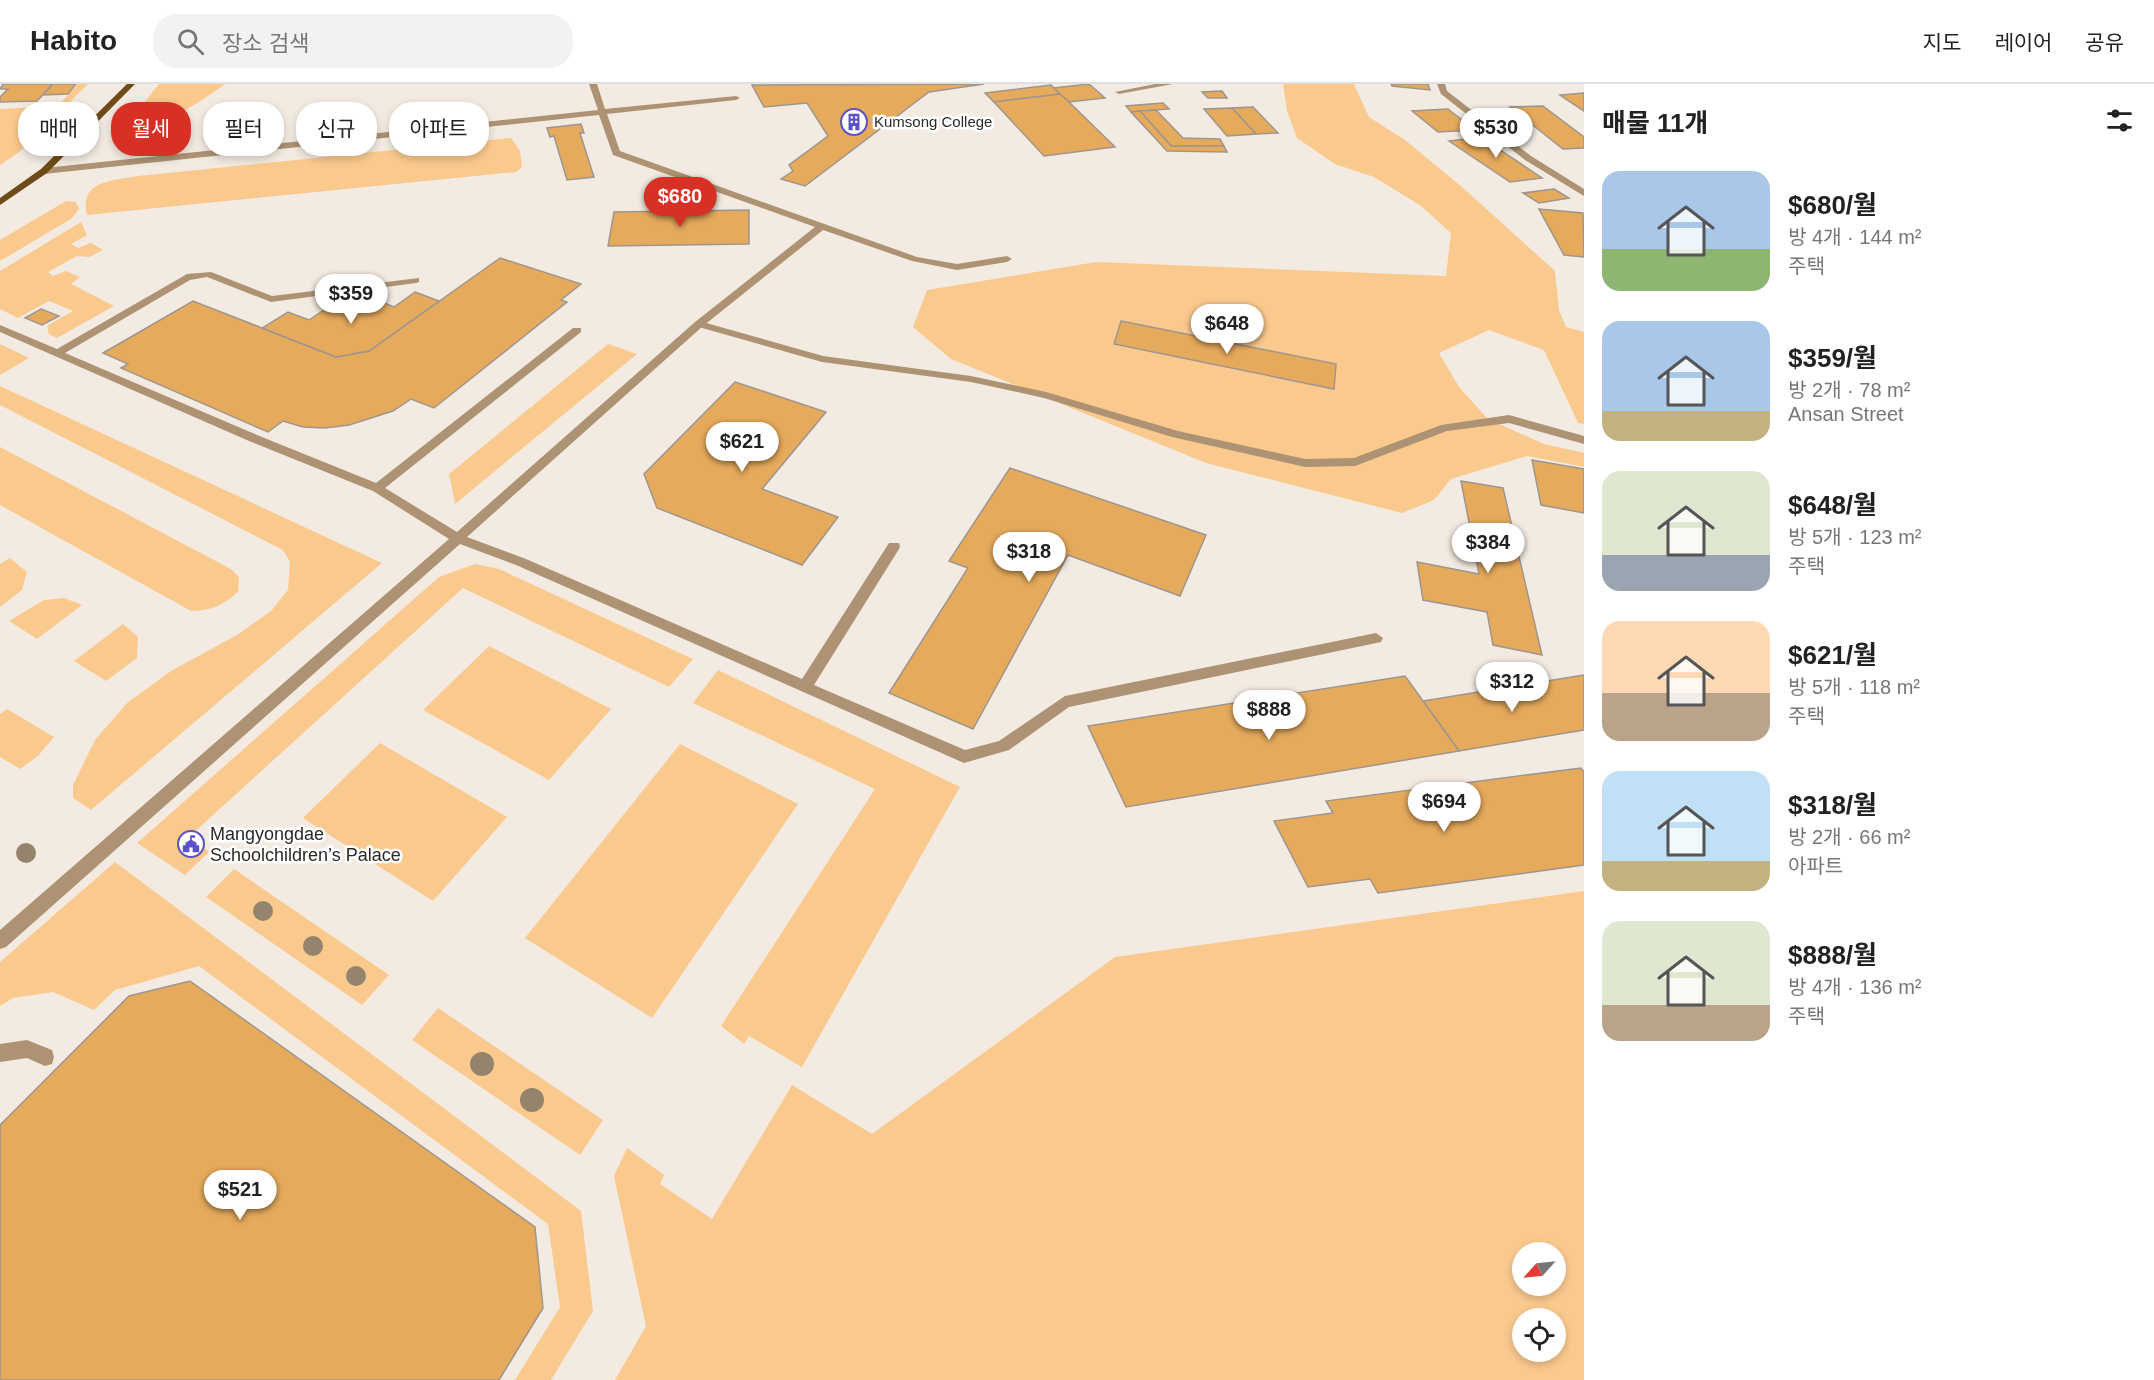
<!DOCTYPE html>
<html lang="ko">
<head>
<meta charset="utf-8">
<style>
	:root { --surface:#fff; --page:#f2f2f2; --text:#222; --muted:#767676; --line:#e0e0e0; --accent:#d93025 }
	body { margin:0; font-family:Arial,"Noto Sans KR",sans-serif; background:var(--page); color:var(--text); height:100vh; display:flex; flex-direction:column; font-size:22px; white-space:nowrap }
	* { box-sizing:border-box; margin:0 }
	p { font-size:20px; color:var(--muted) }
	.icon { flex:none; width:33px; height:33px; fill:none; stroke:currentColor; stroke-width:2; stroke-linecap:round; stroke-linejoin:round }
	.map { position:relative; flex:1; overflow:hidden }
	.drawer { display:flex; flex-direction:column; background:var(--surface); width:570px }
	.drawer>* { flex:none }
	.top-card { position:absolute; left:18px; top:18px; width:570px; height:54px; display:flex; gap:12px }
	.needle { width:39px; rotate:243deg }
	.buttons { position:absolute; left:1512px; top:1158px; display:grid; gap:12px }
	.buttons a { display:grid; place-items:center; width:54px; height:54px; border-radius:50%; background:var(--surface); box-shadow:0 3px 9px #0003; font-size:30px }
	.price { position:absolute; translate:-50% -51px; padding:0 14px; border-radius:21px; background:#fff; color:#222; font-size:20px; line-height:39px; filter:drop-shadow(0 2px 3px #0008) }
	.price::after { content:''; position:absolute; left:50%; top:36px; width:18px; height:14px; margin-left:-9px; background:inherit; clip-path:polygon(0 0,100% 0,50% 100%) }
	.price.active { background:var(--accent); color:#fff }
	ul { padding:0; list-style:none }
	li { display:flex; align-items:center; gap:18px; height:150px; padding:0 18px }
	li span { display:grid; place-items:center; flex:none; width:168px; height:120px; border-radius:18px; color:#555 }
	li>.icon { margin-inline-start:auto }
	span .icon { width:72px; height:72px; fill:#fffc; stroke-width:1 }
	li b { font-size:26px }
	h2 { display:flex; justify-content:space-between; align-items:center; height:72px; padding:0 18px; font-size:26px }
	.tag { padding:0 21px; border-radius:24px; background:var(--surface); box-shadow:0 3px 9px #0003; font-size:21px; line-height:54px }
	.tag.active { background:var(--accent); color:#fff }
	header { display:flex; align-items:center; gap:36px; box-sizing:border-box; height:84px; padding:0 30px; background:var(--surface); border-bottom:2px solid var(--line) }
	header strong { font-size:28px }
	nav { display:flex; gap:33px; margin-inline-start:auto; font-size:21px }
	.search { width:420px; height:54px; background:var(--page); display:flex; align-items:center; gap:15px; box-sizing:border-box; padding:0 21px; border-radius:24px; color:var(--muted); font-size:22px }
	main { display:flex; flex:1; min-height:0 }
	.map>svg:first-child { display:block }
</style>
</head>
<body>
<header>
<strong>Habito</strong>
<div class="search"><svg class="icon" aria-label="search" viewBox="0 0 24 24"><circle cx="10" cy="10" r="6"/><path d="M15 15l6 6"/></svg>장소 검색</div>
<nav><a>지도</a><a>레이어</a><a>공유</a></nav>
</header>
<main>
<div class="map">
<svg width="1584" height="1296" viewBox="0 0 1584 1296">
	<rect width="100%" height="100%" fill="#f3ebe1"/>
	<g fill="#fac98e" fill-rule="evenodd">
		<polygon points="78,0 88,0 18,69 0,81 0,25 58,22"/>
		<path d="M159,0h66c-20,15 -86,58 -110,55z"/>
		<polygon points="1283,0 1354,0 1369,33 1405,56 1462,103 1555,187 1559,226 1566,243 1584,248 1584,340 1578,339 1544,266 1489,246 1439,269 1459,303 1488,335 1544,360 1584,369 1584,383 1527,372 1451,395 1434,416 1402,429 1206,379 951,275 913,243 927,206 1096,178 1446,192 1451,149 1421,122 1374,93 1335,80 1297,54 1287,27"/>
		<path d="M511,54l9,13 2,16 -6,5 -429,43c-8,-35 25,-34 51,-39z"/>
		<polygon points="66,117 76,118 79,125 71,135 0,177 0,156"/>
		<polygon points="81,138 87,151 71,160 78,164 91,159 103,166 89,173 77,172 48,188 53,192 66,187 80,193 71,200 114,222 57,254 49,250 47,242 73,227 49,217 18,234 0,225 0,187"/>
		<polygon points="0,260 29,274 0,291"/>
		<polygon points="608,260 637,270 455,420 449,390"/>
		<polygon points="0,302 382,479 91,726 73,714 73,701 95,656 127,619 171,587 237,551 271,527 288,506 290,478 283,466 0,321"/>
		<path d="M0,363l231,122 8,8 -1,15c-14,13 -28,19 -47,19l-191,-106z"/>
		<polygon points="10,474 27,488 22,506 0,523 0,480"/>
		<polygon points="475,480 499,485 693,575 669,603 463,504 191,751 209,768 185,791 137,759 439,493"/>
		<polygon points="64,514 82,521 37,555 9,537 44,516"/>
		<polygon points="123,540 138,553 137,574 106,597 74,577"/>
		<polygon points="489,562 611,625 549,696 423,626"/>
		<polygon points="718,586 960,703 802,983 749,952 744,960 721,942 875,705 693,619"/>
		<polygon points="7,625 54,653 38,672 20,685 0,673 0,630"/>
		<polygon points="380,659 507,733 433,817 303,734"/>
		<polygon points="680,660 798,720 652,934 525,854"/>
		<polygon points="115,778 581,1127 593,1227 551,1296 515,1296 560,1223 548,1140 199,882 115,906 94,926 53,908 13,914 0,922 0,878"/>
		<polygon points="234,785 389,891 362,921 206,813"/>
		<path d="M1584,807v489h-969l31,-54 -32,-150 13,-28 37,27 -4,9 52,35 80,-134 80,49 243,-177zM1522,1168h34v34h-34zM1522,1234h34v34h-34z"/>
		<polygon points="438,924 603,1036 580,1071 412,956"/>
	</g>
	<g fill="#e6aa5c" stroke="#9e968e" stroke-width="1.5">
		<polygon points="3,0 53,0 37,17 0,18 0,13 8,5 0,5"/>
		<polygon points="53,0 76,0 68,10 43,11"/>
		<polygon points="984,0 929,8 805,102 781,95 793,87 789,81 828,52 807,19 764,23 752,1"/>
		<polygon points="1089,0 1105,14 1069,18 1053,4"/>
		<polygon points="1391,0 1428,0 1430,6 1392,2"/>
		<polygon points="1051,1 1060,10 994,18 985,9"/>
		<polygon points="1222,7 1227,14 1208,14 1202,8"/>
		<polygon points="1584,9 1584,27 1560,11"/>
		<polygon points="1060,10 1069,18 1115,63 1044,72 994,18"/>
		<polygon points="1163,19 1169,25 1131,28 1126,22"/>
		<polygon points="1543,22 1584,53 1584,64 1563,65 1510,23"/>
		<polygon points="1253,23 1278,49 1256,50 1232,24"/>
		<polygon points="1232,24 1256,50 1227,52 1204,25"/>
		<polygon points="1448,25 1475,46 1438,48 1412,27"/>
		<polygon points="1156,26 1183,54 1220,55 1224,62 1171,62 1140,27"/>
		<polygon points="1140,27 1171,62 1224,62 1227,68 1167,67 1131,28"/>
		<polygon points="581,40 584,49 580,49 594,93 567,96 554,52 550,53 547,44"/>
		<polygon points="1481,53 1542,94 1510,98 1449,57"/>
		<polygon points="1554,105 1569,114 1539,119 1523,109"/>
		<polygon points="1539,125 1583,129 1584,173 1564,171"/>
		<polygon points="749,126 749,160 608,162 614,128"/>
		<polygon points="500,174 581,200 561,216 567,218 434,324 411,315 393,327 349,341 325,344 303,343 283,337 268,348 121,284 128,280 103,269 193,217 336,273 369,267"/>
		<polygon points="415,208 439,217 369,267 336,273 262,244 288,228 309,236 327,224 377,216 394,223"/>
		<polygon points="41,225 59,232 42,241 25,234"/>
		<polygon points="1121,237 1336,280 1334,305 1114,260"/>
		<polygon points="735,298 826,328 762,405 838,433 802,481 657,424 644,390"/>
		<polygon points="1532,376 1584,385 1584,429 1541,421"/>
		<polygon points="1010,384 1206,451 1180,512 1068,471 973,645 889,609 968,484 949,477"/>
		<polygon points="1461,397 1503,404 1542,571 1493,561 1487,528 1423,516 1417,478 1479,490"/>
		<polygon points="1584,591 1584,646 1459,667 1423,617"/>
		<polygon points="1405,592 1459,667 1126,723 1088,642"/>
		<polygon points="1581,684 1584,688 1584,781 1378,809 1370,795 1308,803 1274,737 1333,729 1326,717"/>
		<polygon points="190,897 535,1143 543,1224 499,1296 0,1296 0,1041 129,912"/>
	</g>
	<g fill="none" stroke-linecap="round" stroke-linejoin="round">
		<g fill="#ad9374" fill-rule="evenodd">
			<polygon points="589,0 597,0 605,25 736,12 740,14 736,16 607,30 620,67 917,173 957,180 1007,172 1012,175 1007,178 957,186 912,177 823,146 703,242 467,453 526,475 802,595 889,459 899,459 900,462 899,465 814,601 965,666 999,657 1065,612 1376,549 1383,554 1381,558 1069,623 1009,666 964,679 516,481 460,460 6,863 0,865 0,846 449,455 373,407 249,357 0,248 0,241 57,265 187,190 211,188 272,212 419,194 419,198 416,199 271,218 207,193 190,196 65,269 257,351 376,399 573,244 581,244 581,248 385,404 457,448 695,238 815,143 613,71 599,31 44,90 40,87 44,84 598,26"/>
			<polygon points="1155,0 1173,0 1119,10 1115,8"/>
			<polygon points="27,956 52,966 54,973 52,980 45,982 27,974 0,978 0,960"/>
		</g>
		<g fill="#ad9374" fill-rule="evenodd">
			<polygon points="1437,0 1445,0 1447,7 1531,72 1584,105 1584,112 1525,76 1441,10"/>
			<polygon points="699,237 823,272 971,292 1046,308 1178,347 1305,375 1354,374 1441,341 1509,331 1584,352 1584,360 1509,339 1447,347 1355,382 1305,383 1172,353 1044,314 971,298 822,278 695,242 694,240"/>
		</g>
		<polygon fill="#6f4b19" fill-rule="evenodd" points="127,0 135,0 47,89 0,121 0,114 41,85"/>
	</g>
	<g fill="#95846d">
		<circle cx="26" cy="769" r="10"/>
		<circle cx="263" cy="827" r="10"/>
		<circle cx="313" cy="862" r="10"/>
		<circle cx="356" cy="892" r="10"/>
		<circle cx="482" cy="980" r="12"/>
		<circle cx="532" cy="1016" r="12"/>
	</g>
	<defs>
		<symbol id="building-ring" viewBox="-11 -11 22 22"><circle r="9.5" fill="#fff" stroke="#5b51c9" stroke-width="1.5"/><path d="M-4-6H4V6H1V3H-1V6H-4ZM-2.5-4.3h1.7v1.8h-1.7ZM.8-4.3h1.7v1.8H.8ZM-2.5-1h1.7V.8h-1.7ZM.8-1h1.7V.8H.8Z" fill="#5b51c9"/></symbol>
		<symbol id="civic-ring" viewBox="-11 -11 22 22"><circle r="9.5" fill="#fff" stroke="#5b51c9" stroke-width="1.5"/><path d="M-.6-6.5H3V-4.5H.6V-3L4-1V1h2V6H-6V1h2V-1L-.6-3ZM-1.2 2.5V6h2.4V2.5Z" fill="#5b51c9"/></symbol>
	</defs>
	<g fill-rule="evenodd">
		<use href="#building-ring" x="839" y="23" width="30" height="30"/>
		<use href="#civic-ring" x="176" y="745" width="30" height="30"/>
	</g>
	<g text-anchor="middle" stroke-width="5" stroke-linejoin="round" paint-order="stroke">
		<g font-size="15" fill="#2c2926" stroke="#fff" text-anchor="start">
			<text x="874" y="43">Kumsong College</text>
		</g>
		<g font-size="18" fill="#2c2926" stroke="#fff" text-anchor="start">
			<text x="210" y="756">Mangyongdae<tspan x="210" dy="21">Schoolchildren’s Palace</tspan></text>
		</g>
	</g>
</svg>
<div class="buttons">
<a><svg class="needle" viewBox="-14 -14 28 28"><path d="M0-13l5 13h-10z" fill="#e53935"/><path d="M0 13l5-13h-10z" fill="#767676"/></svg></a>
<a><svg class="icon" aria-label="locate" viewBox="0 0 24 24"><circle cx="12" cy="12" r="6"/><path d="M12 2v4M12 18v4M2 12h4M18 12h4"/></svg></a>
</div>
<b class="price" style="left:1496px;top:75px">$530</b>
<b class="price active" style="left:680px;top:144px">$680</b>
<b class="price" style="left:351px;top:241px">$359</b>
<b class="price" style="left:1227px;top:271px">$648</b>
<b class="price" style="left:742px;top:389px">$621</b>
<b class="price" style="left:1488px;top:490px">$384</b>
<b class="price" style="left:1029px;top:499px">$318</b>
<b class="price" style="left:1512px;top:629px">$312</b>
<b class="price" style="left:1269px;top:657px">$888</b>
<b class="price" style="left:1444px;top:749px">$694</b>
<b class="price" style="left:240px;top:1137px">$521</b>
<div class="top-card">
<a class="tag">매매</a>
<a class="tag active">월세</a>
<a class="tag">필터</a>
<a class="tag">신규</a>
<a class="tag">아파트</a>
</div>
</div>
<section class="drawer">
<h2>매물 11개<svg class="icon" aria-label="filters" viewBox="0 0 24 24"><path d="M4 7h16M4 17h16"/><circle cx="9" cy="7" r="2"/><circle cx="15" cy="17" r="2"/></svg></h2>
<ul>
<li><span style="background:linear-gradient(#a9c7e8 65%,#8fb573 0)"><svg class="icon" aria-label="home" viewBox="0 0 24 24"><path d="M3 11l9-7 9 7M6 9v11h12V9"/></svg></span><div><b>$680/월</b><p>방 4개 · 144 m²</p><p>주택</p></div></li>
<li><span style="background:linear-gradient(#a9c7e8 75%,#c2b280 0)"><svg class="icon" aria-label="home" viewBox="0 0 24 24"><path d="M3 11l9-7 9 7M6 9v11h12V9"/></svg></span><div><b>$359/월</b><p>방 2개 · 78 m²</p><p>Ansan Street</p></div></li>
<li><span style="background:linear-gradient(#dfe7d0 70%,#9aa5b1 0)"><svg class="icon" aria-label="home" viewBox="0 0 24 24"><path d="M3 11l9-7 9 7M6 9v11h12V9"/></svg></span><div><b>$648/월</b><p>방 5개 · 123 m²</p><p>주택</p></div></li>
<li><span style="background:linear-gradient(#ffd9b3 60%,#b9a48a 0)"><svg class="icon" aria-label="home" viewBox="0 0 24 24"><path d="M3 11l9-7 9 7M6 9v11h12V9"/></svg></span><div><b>$621/월</b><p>방 5개 · 118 m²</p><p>주택</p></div></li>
<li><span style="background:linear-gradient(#bfe0f5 75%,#c2b280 0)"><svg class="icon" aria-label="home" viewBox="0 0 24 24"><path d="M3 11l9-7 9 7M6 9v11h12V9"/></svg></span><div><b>$318/월</b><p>방 2개 · 66 m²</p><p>아파트</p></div></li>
<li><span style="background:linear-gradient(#dfe7d0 70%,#b9a48a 0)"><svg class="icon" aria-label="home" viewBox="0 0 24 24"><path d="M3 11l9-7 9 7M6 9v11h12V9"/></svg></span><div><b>$888/월</b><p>방 4개 · 136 m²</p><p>주택</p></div></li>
</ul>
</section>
</main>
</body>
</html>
